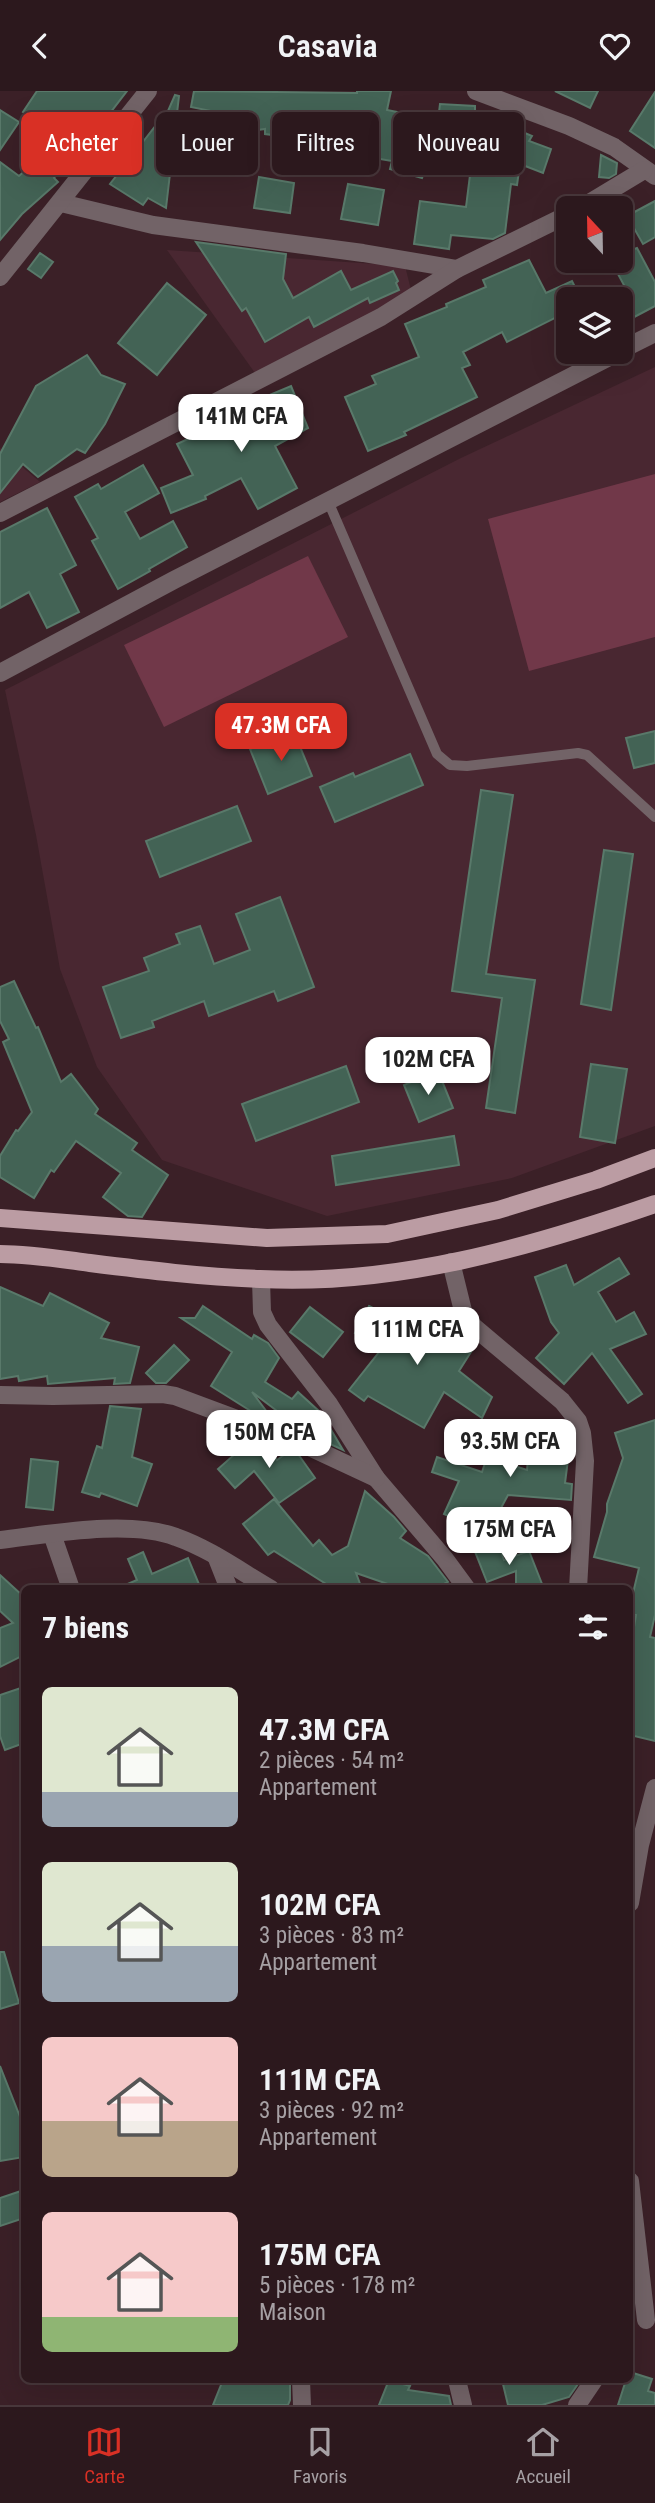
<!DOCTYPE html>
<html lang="fr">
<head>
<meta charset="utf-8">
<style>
	:root { --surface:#2c181d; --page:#342126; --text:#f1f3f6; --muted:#a6a0a4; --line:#48373b; --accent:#d93025 }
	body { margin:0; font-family:"Roboto Condensed",sans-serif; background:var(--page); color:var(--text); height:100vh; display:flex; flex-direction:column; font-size:26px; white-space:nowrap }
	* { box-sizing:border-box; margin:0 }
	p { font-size:23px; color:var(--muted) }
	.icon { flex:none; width:38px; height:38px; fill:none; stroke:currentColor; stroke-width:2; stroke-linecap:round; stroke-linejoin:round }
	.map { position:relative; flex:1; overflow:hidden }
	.side { position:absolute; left:21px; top:1494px; width:612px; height:798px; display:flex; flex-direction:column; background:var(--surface); border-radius:10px; box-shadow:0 7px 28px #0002,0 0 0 2px var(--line) }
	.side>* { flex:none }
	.top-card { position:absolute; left:21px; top:21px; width:614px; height:63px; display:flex; gap:14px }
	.needle { width:46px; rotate:338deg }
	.controls { position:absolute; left:556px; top:105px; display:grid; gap:14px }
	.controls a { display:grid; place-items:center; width:77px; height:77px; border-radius:10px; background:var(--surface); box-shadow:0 7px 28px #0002,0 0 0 2px var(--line); font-size:35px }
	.price { position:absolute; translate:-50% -60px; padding:0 16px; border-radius:14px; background:#fff; color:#222; font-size:23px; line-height:46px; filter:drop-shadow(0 2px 4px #0008) }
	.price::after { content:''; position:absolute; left:50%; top:42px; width:21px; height:16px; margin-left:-10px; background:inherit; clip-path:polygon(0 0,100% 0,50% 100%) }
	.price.active { background:var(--accent); color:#fff }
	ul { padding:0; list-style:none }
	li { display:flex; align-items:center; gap:21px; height:175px; padding:0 21px }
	li span { display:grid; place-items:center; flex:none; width:196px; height:140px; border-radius:10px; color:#555 }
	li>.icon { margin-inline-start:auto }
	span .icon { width:84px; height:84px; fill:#fffc; stroke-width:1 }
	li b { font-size:30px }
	h2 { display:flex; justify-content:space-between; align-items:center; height:84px; padding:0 21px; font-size:30px }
	.tag { padding:0 24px; border-radius:10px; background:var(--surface); box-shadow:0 7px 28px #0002,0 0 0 2px var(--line); font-size:24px; line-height:63px }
	.tag.active { background:var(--accent); color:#fff }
	header { display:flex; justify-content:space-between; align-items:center; height:91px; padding:0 21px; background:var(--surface); font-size:32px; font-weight:600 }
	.dock { display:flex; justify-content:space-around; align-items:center; height:98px; border-top:2px solid var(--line); background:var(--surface); font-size:19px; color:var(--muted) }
	.dock a { display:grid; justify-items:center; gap:4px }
	.dock .active { color:var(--accent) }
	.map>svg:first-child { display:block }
</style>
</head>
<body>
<header><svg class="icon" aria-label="back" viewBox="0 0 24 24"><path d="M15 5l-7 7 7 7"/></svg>Casavia<svg class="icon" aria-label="heart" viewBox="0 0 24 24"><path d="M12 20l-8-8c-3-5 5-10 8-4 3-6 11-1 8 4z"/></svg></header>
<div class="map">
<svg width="655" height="2314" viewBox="0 0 655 2314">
	<rect width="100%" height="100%" fill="#3b2027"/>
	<g fill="#492731">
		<polygon points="167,159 405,175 412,203 255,282"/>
		<polygon points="655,276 655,1035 512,1087 327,1125 162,1069 97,976 60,878 36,744 5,599 461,367"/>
		<polygon points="0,357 40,391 0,411"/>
	</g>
	<g fill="#713849">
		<polygon points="655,383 655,546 529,580 488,428"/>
		<polygon points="308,465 348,546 164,636 124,554"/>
	</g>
	<g fill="#436355" stroke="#59796a" stroke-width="2">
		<polygon points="37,0 127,0 100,35 96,32 54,87 58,91 22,123 0,149 0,71 19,85 53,55 48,51 55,42 23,21"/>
		<polygon points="194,0 357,2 357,0 391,0 387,19 438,29 440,13 475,15 475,21 532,45 529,50 551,58 543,82 520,73 517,94 511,93 505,142 493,148 451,144 449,158 414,153 420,110 466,116 470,84 426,76 422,87 390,78 392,70 345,62 343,70 310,65 313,49 265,43 265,38 229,43 226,23 191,16"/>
		<polygon points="555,0 598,0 590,17"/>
		<polygon points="655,1 655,57 630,40"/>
		<polygon points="175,4 179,5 166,117 148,107 143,114 110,93 157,33 161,36"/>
		<polygon points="0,19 19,31 0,59"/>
		<polygon points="601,64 617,72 616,83 609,87 599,86"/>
		<polygon points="259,86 294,92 290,122 254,117"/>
		<polygon points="348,93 384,99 378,134 341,128"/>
		<polygon points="655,110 655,146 643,153 627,125"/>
		<polygon points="196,151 286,163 283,188 293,207 341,180 351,199 393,180 398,190 396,192 399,199 370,212 368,207 314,236 309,226 265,251 246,217 242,220"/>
		<polygon points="637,157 655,191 655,215 621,233 621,215 632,209 611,170 621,170 621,163"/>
		<polygon points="40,162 53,171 41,187 28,178"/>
		<polygon points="529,169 546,202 572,190 581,208 569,208 569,220 507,251 502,241 463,261 470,274 462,277 477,306 404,341 406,344 368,360 345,306 376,293 372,285 419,266 405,233 447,216 446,213 486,196 483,189"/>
		<polygon points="167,192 206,224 157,284 118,252"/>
		<polygon points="87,264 101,284 125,293 105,333 85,362 77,358 38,386 23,373 0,402 0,363 36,295"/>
		<polygon points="291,295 308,337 275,355 297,397 258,418 241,387 205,405 206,408 171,422 161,397 193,384 177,353 216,335 265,306"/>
		<polygon points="143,374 159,402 125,421 140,448 173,430 187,456 149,478 150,480 118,498 92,450 98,447 75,406 98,393 101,398"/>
		<polygon points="47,417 76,474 60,483 79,521 47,537 29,501 0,517 0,441"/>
		<polygon points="655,640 655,672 634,677 626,647"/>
		<polygon points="294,641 312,685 268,703 250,658"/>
		<polygon points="410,663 423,694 335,731 320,696 353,682 355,686"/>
		<polygon points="481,699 513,704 486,883 535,889 515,1022 486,1017 502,907 452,900"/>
		<polygon points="237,715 251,750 160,786 146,750"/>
		<polygon points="604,759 633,763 611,919 581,913"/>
		<polygon points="280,806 314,896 278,910 274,900 209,925 204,910 152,930 154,936 121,947 103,896 149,880 144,867 180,853 176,843 200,835 214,873 250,859 236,823"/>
		<polygon points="14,890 36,937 38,936 61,991 71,983 98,1018 95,1023 137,1052 132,1059 168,1084 142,1126 128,1125 103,1106 121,1082 76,1050 54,1081 51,1079 34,1107 0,1086 0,1065 16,1039 18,1040 32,1021 3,951 9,948 0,930 0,896"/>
		<polygon points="591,973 627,978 615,1052 580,1046"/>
		<polygon points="346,975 359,1011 256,1050 242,1013"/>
		<polygon points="438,980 453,1017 419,1031 404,994"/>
		<polygon points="454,1045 459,1074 336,1094 332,1065"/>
		<polygon points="619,1167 629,1183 598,1201 616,1231 634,1221 646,1243 610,1258 642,1303 628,1312 592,1262 564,1293 536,1267 559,1242 551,1231 535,1186 566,1174 574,1194"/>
		<polygon points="0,1196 43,1215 50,1202 109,1232 101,1247 139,1256 130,1292 114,1293 115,1287 48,1293 47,1285 19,1290 18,1285 0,1288"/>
		<polygon points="203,1215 252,1248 254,1244 268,1252 279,1267 265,1291 292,1308 298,1301 321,1322 343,1359 306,1342 252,1301 273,1329 257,1324 211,1295 232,1261 181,1227 195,1227"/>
		<polygon points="369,1215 416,1240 428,1221 476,1253 459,1280 492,1306 482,1327 444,1301 424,1337 368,1305 364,1310 349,1299 383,1256 355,1242"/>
		<polygon points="310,1216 343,1241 323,1266 290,1241"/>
		<polygon points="174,1254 189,1269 166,1292 156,1292 146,1282"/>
		<polygon points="110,1315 141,1318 132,1366 152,1373 137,1415 101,1402 99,1406 82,1401 97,1355 102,1357"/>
		<polygon points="655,1329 655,1524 650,1546 655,1547 655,1650 630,1644 630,1560 636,1524 630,1523 630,1515 639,1477 594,1466 607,1421 607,1413 623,1367 615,1342"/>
		<polygon points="531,1333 568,1336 570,1353 565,1392 572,1393 571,1409 508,1404 487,1443 444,1423 459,1390 432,1381 437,1366 482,1381 487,1366 527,1379"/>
		<polygon points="259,1349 263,1350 277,1369 289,1360 298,1363 315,1387 279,1412 254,1380 235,1397 218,1378 236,1362 238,1364"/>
		<polygon points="31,1368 58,1371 53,1419 26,1416"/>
		<polygon points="365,1400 394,1426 406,1440 400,1447 428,1465 448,1491 434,1498 402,1498 356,1482 362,1498 334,1498 274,1460 268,1464 243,1433 274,1408 313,1455 319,1449 332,1464 348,1455"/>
		<polygon points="497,1450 504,1469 529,1460 544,1498 516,1498 516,1480 487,1491 474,1458"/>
		<polygon points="143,1461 152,1483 188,1467 201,1498 116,1498 137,1489 128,1468"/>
		<polygon points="0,1484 24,1506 24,1564 0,1576 0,1537 13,1532 0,1520"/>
		<polygon points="24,1596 24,1652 5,1659 0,1645 0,1604"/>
		<polygon points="0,1861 4,1861 19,1912 0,1918"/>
		<polygon points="0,1975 24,2036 24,2066 0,2070"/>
		<polygon points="24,2099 24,2127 0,2135 0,2107"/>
		<polygon points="630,2281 652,2288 648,2300 655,2302 655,2314 618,2314 626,2289 630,2289"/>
		<polygon points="223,2289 287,2289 290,2290 290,2309 288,2314 213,2314"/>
		<polygon points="389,2289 410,2295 408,2299 449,2305 451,2314 379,2314"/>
		<polygon points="502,2289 579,2289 580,2290 569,2306 542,2314 508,2314"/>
	</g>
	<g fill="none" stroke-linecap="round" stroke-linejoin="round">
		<polyline stroke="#726367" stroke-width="10" points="328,410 437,663 450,674 467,675 578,662 587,664 655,726"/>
		<g stroke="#726367" stroke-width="18">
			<polyline points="476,0 569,35 614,56 655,85"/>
			<polyline points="61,112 153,134 363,162 457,178"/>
			<polyline points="581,117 644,79"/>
			<polyline points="0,186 148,0"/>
			<polyline points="621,259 655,242"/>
			<polyline points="0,422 381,226 457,178 569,123"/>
			<polyline points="0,582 174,489 619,261"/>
			<polyline points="451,1171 463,1220 474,1236 562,1310 578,1330 582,1342 585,1370 578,1498"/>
			<polyline points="261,1189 262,1221 268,1234 329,1313 376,1387 445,1468 467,1498"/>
			<polyline points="0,1304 53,1305 163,1303 175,1305 301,1352 376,1387"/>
			<polyline points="52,1443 71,1498"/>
			<path d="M0,1449c50,-6 129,-21 176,-3 34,12 64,34 95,52"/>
			<polyline points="216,1465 229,1498"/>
			<polyline points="630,1812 640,1754 655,1697"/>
			<polyline points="630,2090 646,2229"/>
			<polyline points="301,2289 302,2314"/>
			<polyline points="457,2289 463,2314"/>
			<polyline points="577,2314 594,2289"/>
		</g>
		<g stroke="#bb9ca3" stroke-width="18">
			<polyline points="0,1127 267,1147 387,1143 498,1119 596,1089 655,1067"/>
			<path d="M0,1163c30,0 60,5 90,9 56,7 113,14 170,16 135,7 268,-31 395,-75"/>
		</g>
	</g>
</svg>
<div class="controls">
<a><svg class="needle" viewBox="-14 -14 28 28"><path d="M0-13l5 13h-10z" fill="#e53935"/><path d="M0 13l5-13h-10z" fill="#a6a0a4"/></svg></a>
<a><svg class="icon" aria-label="layers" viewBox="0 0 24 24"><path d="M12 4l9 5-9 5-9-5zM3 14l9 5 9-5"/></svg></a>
</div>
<b class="price" style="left:241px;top:363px">141M CFA</b>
<b class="price active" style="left:281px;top:672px">47.3M CFA</b>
<b class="price" style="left:428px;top:1006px">102M CFA</b>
<b class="price" style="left:417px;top:1276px">111M CFA</b>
<b class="price" style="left:269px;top:1379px">150M CFA</b>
<b class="price" style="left:510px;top:1388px">93.5M CFA</b>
<b class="price" style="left:509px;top:1476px">175M CFA</b>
<div class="top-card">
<a class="tag active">Acheter</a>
<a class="tag">Louer</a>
<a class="tag">Filtres</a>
<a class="tag">Nouveau</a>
</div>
<section class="side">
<h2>7 biens<svg class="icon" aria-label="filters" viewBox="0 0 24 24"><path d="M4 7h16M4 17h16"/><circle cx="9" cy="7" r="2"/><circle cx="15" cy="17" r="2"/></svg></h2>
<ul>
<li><span style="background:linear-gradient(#dfe7d0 75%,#9aa5b1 0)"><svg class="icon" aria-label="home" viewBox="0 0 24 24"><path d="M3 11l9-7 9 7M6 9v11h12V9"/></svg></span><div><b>47.3M CFA</b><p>2 pièces · 54 m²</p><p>Appartement</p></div></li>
<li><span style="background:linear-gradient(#dfe7d0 60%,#9aa5b1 0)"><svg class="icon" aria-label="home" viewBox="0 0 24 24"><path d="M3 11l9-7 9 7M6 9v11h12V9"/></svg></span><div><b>102M CFA</b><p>3 pièces · 83 m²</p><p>Appartement</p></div></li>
<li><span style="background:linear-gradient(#f6c9c9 60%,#b9a48a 0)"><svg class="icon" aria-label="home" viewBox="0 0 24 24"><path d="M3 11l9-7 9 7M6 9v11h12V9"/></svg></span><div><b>111M CFA</b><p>3 pièces · 92 m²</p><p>Appartement</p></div></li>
<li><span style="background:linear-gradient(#f6c9c9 75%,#8fb573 0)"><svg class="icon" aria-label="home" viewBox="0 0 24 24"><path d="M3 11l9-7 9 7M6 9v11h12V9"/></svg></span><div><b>175M CFA</b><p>5 pièces · 178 m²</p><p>Maison</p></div></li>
</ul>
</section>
</div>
<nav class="dock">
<a class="active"><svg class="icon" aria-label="map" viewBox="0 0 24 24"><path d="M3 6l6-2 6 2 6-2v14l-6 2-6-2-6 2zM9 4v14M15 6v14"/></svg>Carte</a>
<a><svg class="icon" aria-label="saved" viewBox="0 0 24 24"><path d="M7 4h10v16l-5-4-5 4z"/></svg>Favoris</a>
<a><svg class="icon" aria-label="home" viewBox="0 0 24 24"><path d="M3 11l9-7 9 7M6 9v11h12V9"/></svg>Accueil</a>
</nav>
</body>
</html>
